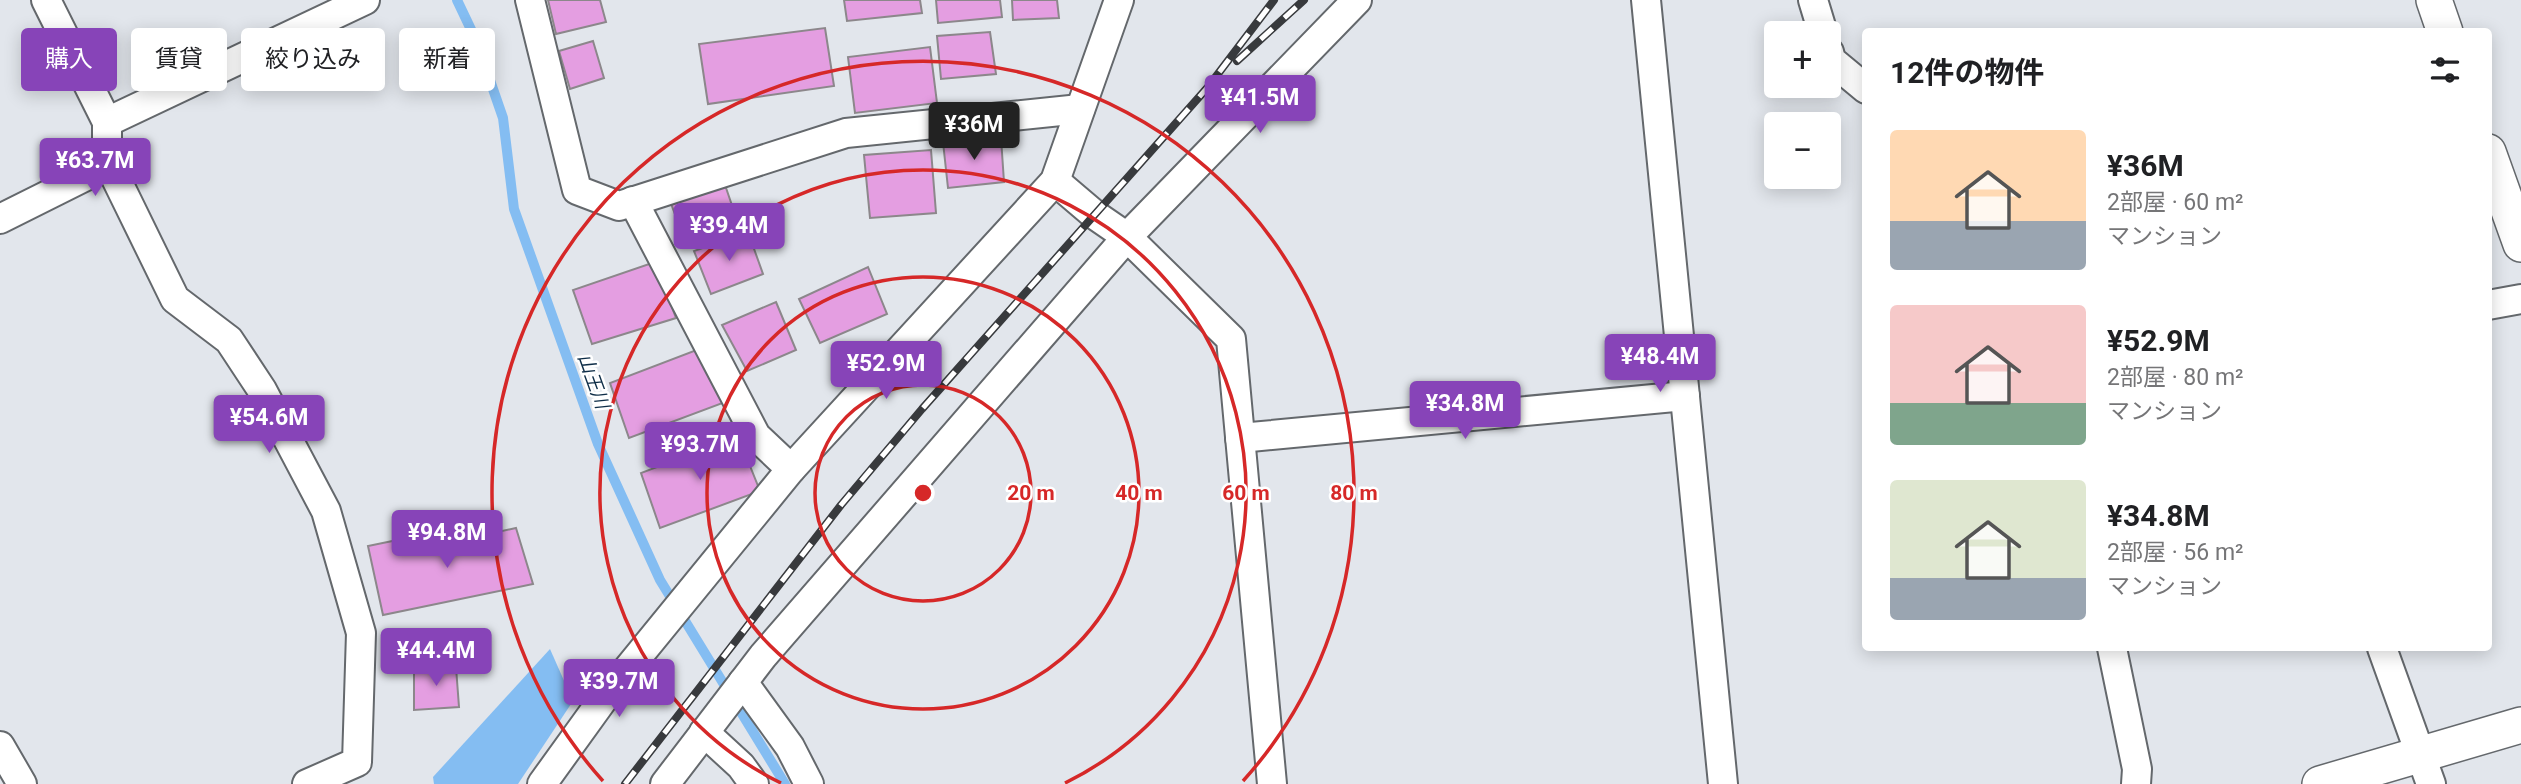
<!DOCTYPE html>
<html lang="ja">
<head>
<meta charset="utf-8">
<style>
	:root { --surface:#fff; --page:#f2f2f2; --text:#202124; --muted:#757577; --accent:#8744b8 }
	body { margin:0; font-family:Roboto,"Noto Sans JP",sans-serif; background:var(--page); color:var(--text); height:100vh; display:flex; flex-direction:column; font-size:26px; white-space:nowrap }
	* { box-sizing:border-box; margin:0 }
	p { font-size:23px; color:var(--muted) }
	.icon { flex:none; width:38px; height:38px; fill:none; stroke:currentColor; stroke-width:2; stroke-linecap:round; stroke-linejoin:round }
	.map { position:relative; flex:1; overflow:hidden }
	.panel { position:absolute; left:1862px; top:28px; width:630px; height:623px; display:flex; flex-direction:column; background:var(--surface); border-radius:7px; box-shadow:0 4px 18px #0003 }
	.panel>* { flex:none }
	.hud { position:absolute; left:21px; top:28px; width:665px; height:63px; display:flex; gap:14px }
	.buttons { position:absolute; left:1764px; top:21px; display:grid; gap:14px }
	.buttons a { display:grid; place-items:center; width:77px; height:77px; border-radius:7px; background:var(--surface); box-shadow:0 4px 18px #0003; font-size:35px }
	.price { position:absolute; translate:-50% -60px; padding:0 16px; border-radius:7px; background:var(--accent); color:#fff; font-size:23px; line-height:46px; filter:drop-shadow(0 2px 4px #0008) }
	.price::after { content:''; position:absolute; left:50%; top:42px; width:21px; height:16px; margin-left:-10px; background:inherit; clip-path:polygon(0 0,100% 0,50% 100%) }
	.price.on { background:#222; color:#fff }
	ul { padding:0; list-style:none }
	li { display:flex; align-items:center; gap:21px; height:175px; padding:0 28px }
	li span { display:grid; place-items:center; flex:none; width:196px; height:140px; border-radius:7px; color:#555 }
	li>.icon { margin-inline-start:auto }
	span .icon { width:84px; height:84px; fill:#fffc; stroke-width:1 }
	li b { font-size:30px }
	h2 { display:flex; justify-content:space-between; align-items:center; height:84px; padding:0 28px; font-size:30px }
	.pill { padding:0 24px; border-radius:7px; background:var(--surface); box-shadow:0 4px 18px #0003; font-size:24px; line-height:63px }
	.pill.on { background:var(--accent); color:#fff }
	.map>svg:first-child { display:block }
</style>
</head>
<body>
<div class="map">
<svg width="2521" height="784" viewBox="0 0 2521 784">
	<rect width="100%" height="100%" fill="#e2e6ec"/>
	<polygon fill="#84bdf2" points="550,649 573,701 518,784 434,784 433,777"/>
	<g fill="none" stroke-linecap="round" stroke-linejoin="round">
		<polyline stroke="#84bdf2" stroke-width="10" points="457,0 476,40 503,118 514,209 598,444 660,580 785,784"/>
	</g>
	<g fill="#e49ee1" stroke="#8c878b" stroke-width="2">
		<polygon points="548,0 600,0 606,22 556,34"/>
		<polygon points="844,0 920,0 922,13 847,21"/>
		<polygon points="936,0 1000,0 1002,17 938,23"/>
		<polygon points="1012,0 1057,0 1059,18 1013,20"/>
		<polygon points="825,28 834,86 708,104 699,44"/>
		<polygon points="990,32 996,74 941,79 937,36"/>
		<polygon points="593,41 604,78 570,89 559,51"/>
		<polygon points="930,47 937,103 855,113 848,57"/>
		<polygon points="1001,138 1004,182 948,188 943,142"/>
		<polygon points="931,150 936,213 870,218 864,155"/>
		<polygon points="724,182 738,223 686,243 670,201"/>
		<polygon points="748,232 763,274 711,294 694,251"/>
		<polygon points="655,262 676,318 592,344 573,290"/>
		<polygon points="868,267 887,314 820,343 799,299"/>
		<polygon points="776,302 796,350 747,371 722,325"/>
		<polygon points="707,346 728,401 629,438 610,383"/>
		<polygon points="738,436 760,491 660,528 641,473"/>
		<polygon points="516,528 533,584 383,615 368,546 412,537 415,550"/>
		<polygon points="414,667 456,667 459,707 414,710"/>
	</g>
	<g fill="none" stroke-linecap="round" stroke-linejoin="round">
		<defs>
			<g id="minor">
				<polyline points="530,0 577,190 619,206 846,133 1080,109"/>
				<polyline points="1646,0 1723,784"/>
				<polyline points="1813,0 1823,33"/>
				<polyline points="1829,52 1831,60 1866,89"/>
				<polyline points="107,122 365,0"/>
				<polyline points="107,160 175,299 229,340 262,390 326,511 361,633 357,762 307,784"/>
				<polyline points="1055,181 1095,215 1127,237 1231,339 1272,784"/>
				<polyline points="633,201 756,436 791,469"/>
				<polyline points="0,219 98,170 107,160 107,122 46,0"/>
				<polyline points="2488,305 2521,299"/>
				<polyline points="1240,438 1685,396"/>
				<polyline points="2112,648 2137,769 2136,784"/>
				<polyline points="2382,648 2431,784"/>
				<polyline points="743,682 790,747 809,784"/>
				<polyline points="704,732 741,766 754,784"/>
				<polyline points="0,746 22,784"/>
				<polyline points="542,784 604,698 791,469 1055,181 1119,0"/>
				<polyline points="665,784 763,656 1127,237 1357,0"/>
			</g>
			<g id="tertiary">
				<polyline points="2434,0 2445,32"/>
				<polyline points="2488,152 2521,244"/>
				<polyline points="2320,784 2521,725"/>
			</g>
		</defs>
		<use href="#minor" stroke="#64686c" stroke-width="32"/>
		<use href="#tertiary" stroke="#64686c" stroke-width="38"/>
		<use href="#minor" stroke="#fff" stroke-width="28"/>
		<use href="#tertiary" stroke="#fff" stroke-width="35"/>
		<defs>
			<g id="rail">
				<polyline points="1237,61 1304,0"/>
				<polyline points="625,784 841,505 922,409 1208,87 1274,0"/>
			</g>
		</defs>
		<use href="#rail" stroke="#383a3d" stroke-width="8"/>
		<use href="#rail" stroke="#fff" stroke-width="5" stroke-dasharray="16" stroke-linecap="butt"/>
	</g>
	<g fill="none" stroke="#d62828" stroke-width="3.5">
		<circle cx="923" cy="493" r="108"/>
		<circle cx="923" cy="493" r="216"/>
		<path d="M781 783A323 323 0 1 1 1065 783"/>
		<path d="M603 781A431 431 0 1 1 1243 781"/>
	</g>
	<g text-anchor="middle" stroke-width="5" stroke-linejoin="round" paint-order="stroke">
		<g font-size="19" font-style="italic" fill="#0e2d47" stroke="#fff">
			<text transform="translate(594 381) rotate(70)" y="7">山王川</text>
		</g>
	</g>
	<circle cx="923" cy="493" r="10" fill="#d62828" stroke="#fff" stroke-width="3.5"/>
	<g font-size="21" text-anchor="middle" font-weight="bold" fill="#d62828" stroke="#fff" stroke-width="5" stroke-linejoin="round" paint-order="stroke">
		<text x="1031" y="500">20 m</text>
		<text x="1139" y="500">40 m</text>
		<text x="1246" y="500">60 m</text>
		<text x="1354" y="500">80 m</text>
	</g>
</svg>
<div class="buttons">
<a>+</a>
<a>−</a>
</div>
<b class="price" style="left:1260px;top:135px">¥41.5M</b>
<b class="price on" style="left:974px;top:162px">¥36M</b>
<b class="price" style="left:95px;top:198px">¥63.7M</b>
<b class="price" style="left:729px;top:263px">¥39.4M</b>
<b class="price" style="left:1660px;top:394px">¥48.4M</b>
<b class="price" style="left:886px;top:401px">¥52.9M</b>
<b class="price" style="left:1465px;top:441px">¥34.8M</b>
<b class="price" style="left:269px;top:455px">¥54.6M</b>
<b class="price" style="left:700px;top:482px">¥93.7M</b>
<b class="price" style="left:447px;top:570px">¥94.8M</b>
<b class="price" style="left:436px;top:688px">¥44.4M</b>
<b class="price" style="left:619px;top:719px">¥39.7M</b>
<div class="hud">
<a class="pill on">購入</a>
<a class="pill">賃貸</a>
<a class="pill">絞り込み</a>
<a class="pill">新着</a>
</div>
<section class="panel">
<h2>12件の物件<svg class="icon" aria-label="filters" viewBox="0 0 24 24"><path d="M4 7h16M4 17h16"/><circle cx="9" cy="7" r="2"/><circle cx="15" cy="17" r="2"/></svg></h2>
<ul>
<li><span style="background:linear-gradient(#ffd9b3 65%,#9aa5b1 0)"><svg class="icon" aria-label="home" viewBox="0 0 24 24"><path d="M3 11l9-7 9 7M6 9v11h12V9"/></svg></span><div><b>¥36M</b><p>2部屋 · 60 m²</p><p>マンション</p></div></li>
<li><span style="background:linear-gradient(#f6c9c9 70%,#7fa58c 0)"><svg class="icon" aria-label="home" viewBox="0 0 24 24"><path d="M3 11l9-7 9 7M6 9v11h12V9"/></svg></span><div><b>¥52.9M</b><p>2部屋 · 80 m²</p><p>マンション</p></div></li>
<li><span style="background:linear-gradient(#dfe7d0 70%,#9aa5b1 0)"><svg class="icon" aria-label="home" viewBox="0 0 24 24"><path d="M3 11l9-7 9 7M6 9v11h12V9"/></svg></span><div><b>¥34.8M</b><p>2部屋 · 56 m²</p><p>マンション</p></div></li>
</ul>
</section>
</div>
</body>
</html>
